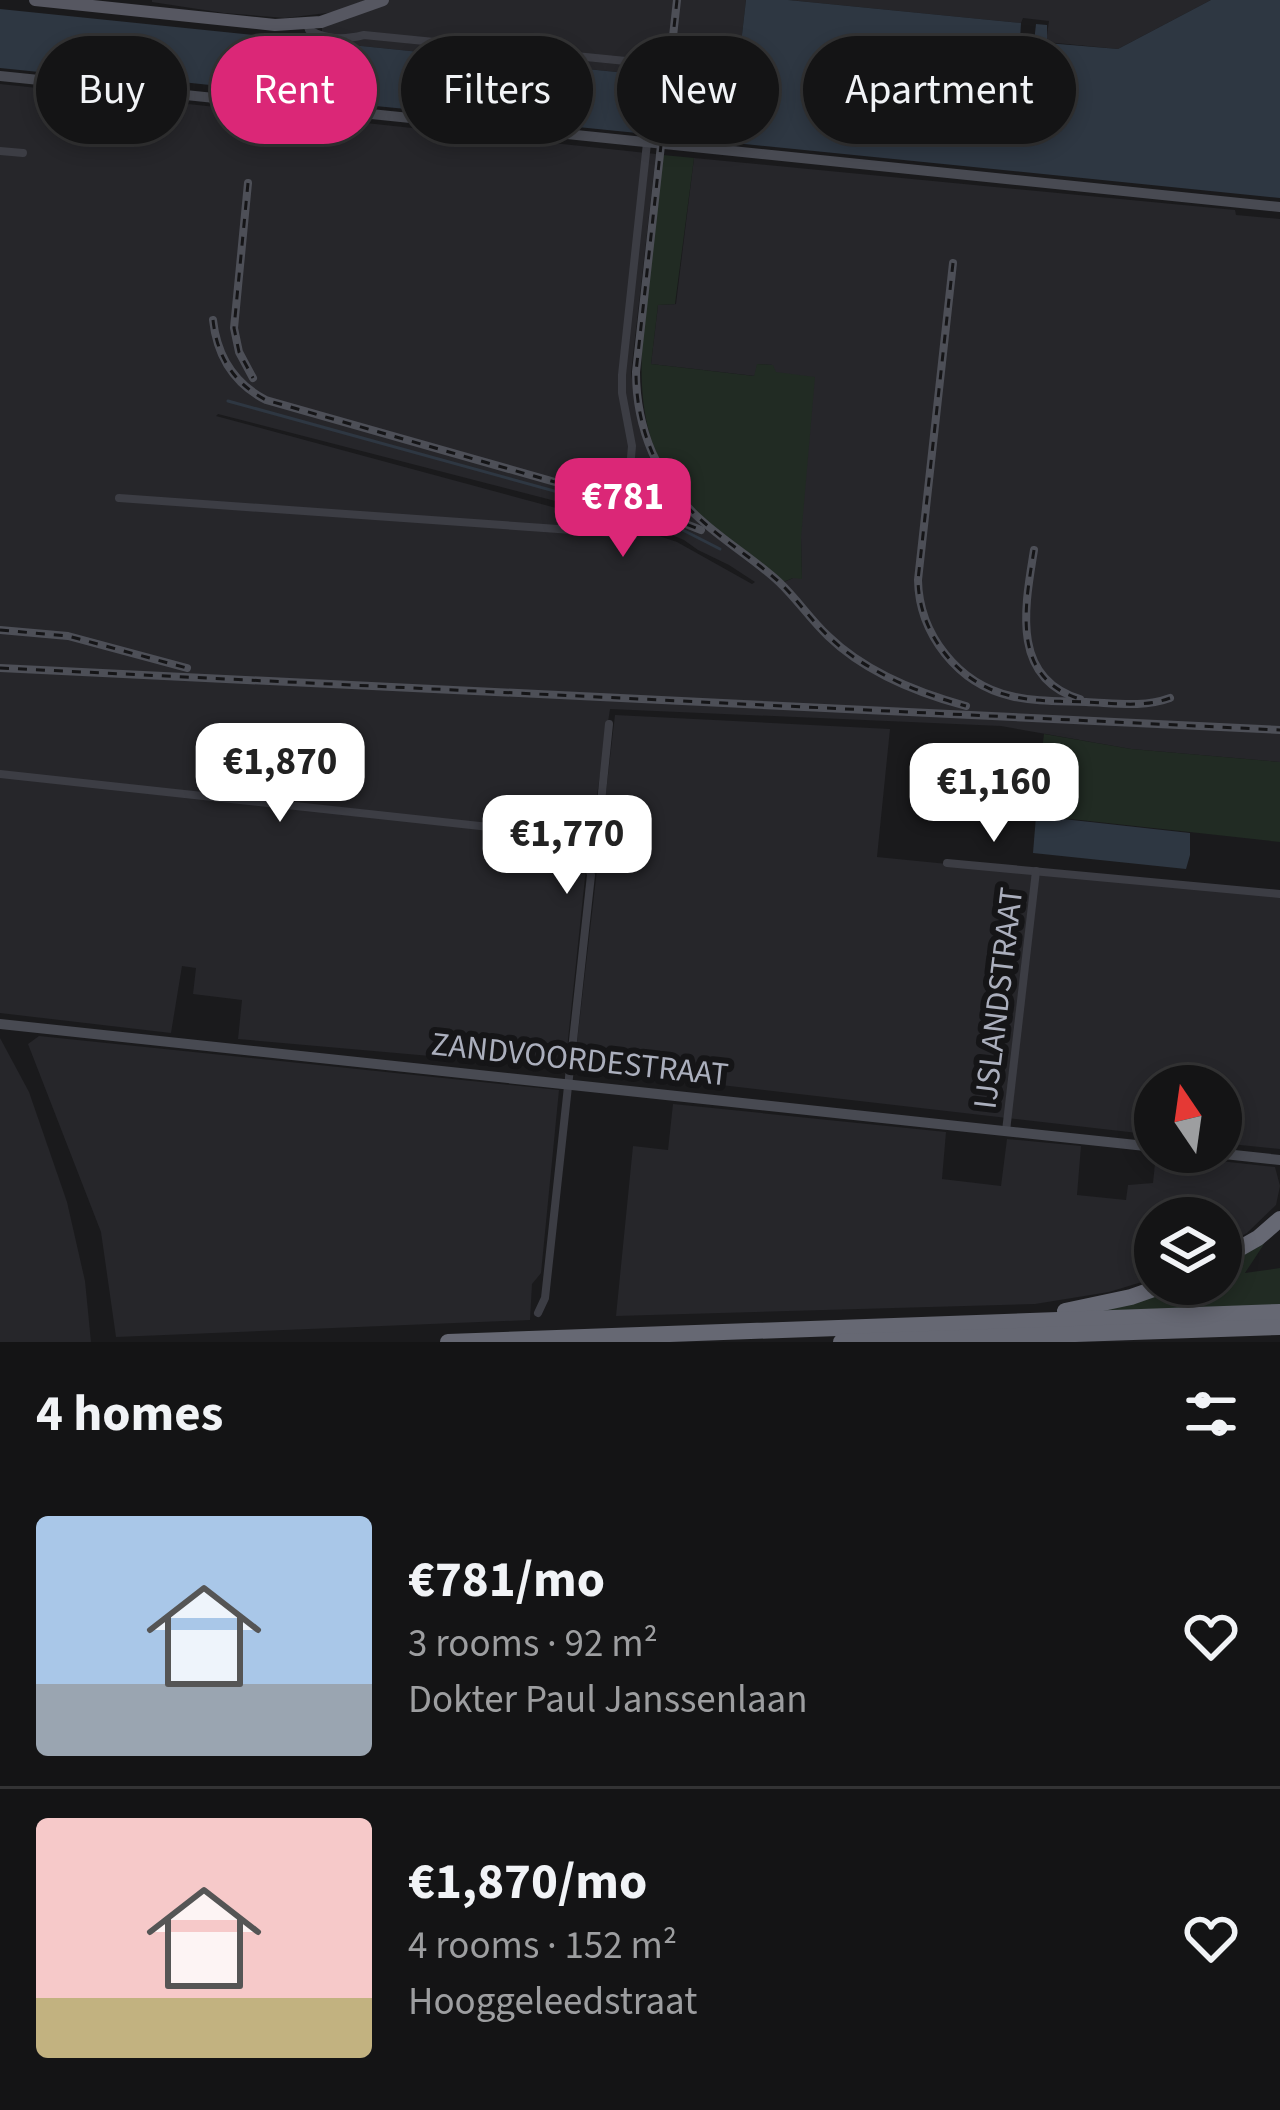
<!DOCTYPE html>
<html lang="en">
<head>
<meta charset="utf-8">
<style>
	:root { --surface:#141415; --page:#212122; --text:#f1f3f6; --muted:#9d9ea0; --line:#333334; --accent:#db2777 }
	body { margin:0; font-family:"Source Sans 3",sans-serif; background:var(--page); color:var(--text); height:100vh; display:flex; flex-direction:column; font-size:45px; white-space:nowrap }
	* { box-sizing:border-box; margin:0 }
	p { font-size:39px; color:var(--muted) }
	.icon { flex:none; width:66px; height:66px; fill:none; stroke:currentColor; stroke-width:2; stroke-linecap:round; stroke-linejoin:round }
	.map { position:relative; height:1342px; overflow:hidden }
	.panel { display:flex; flex-direction:column; background:var(--surface); flex:1 }
	.panel>* { flex:none }
	.hud { position:absolute; left:36px; top:36px; width:1209px; height:108px; display:flex; gap:24px }
	.needle { width:78px; rotate:347deg }
	.tools { position:absolute; left:1134px; top:1065px; display:grid; gap:24px }
	.tools a { display:grid; place-items:center; width:108px; height:108px; border-radius:50%; background:var(--surface); box-shadow:0 6px 18px #0003,0 0 0 3px var(--line); font-size:60px }
	.price { position:absolute; translate:-50% -102px; padding:0 27px; border-radius:24px; background:#fff; color:#222; font-size:39px; line-height:78px; filter:drop-shadow(0 3px 6px #0008) }
	.price::after { content:''; position:absolute; left:50%; top:72px; width:36px; height:27px; margin-left:-18px; background:inherit; clip-path:polygon(0 0,100% 0,50% 100%) }
	.price.on { background:var(--accent); color:#fff }
	ul { padding:0; list-style:none }
	li { display:flex; align-items:center; gap:36px; height:300px; padding:0 36px }
	li+li { border-top:3px solid var(--line) }
	li span { display:grid; place-items:center; flex:none; width:336px; height:240px; border-radius:12px; color:#555 }
	li>.icon { margin-inline-start:auto }
	span .icon { width:144px; height:144px; fill:#fffc; stroke-width:1 }
	li b { font-size:51px }
	h2 { display:flex; justify-content:space-between; align-items:center; height:144px; padding:0 36px; font-size:51px }
	.tag { padding:0 42px; border-radius:54px; background:var(--surface); box-shadow:0 6px 18px #0003,0 0 0 3px var(--line); font-size:42px; line-height:108px }
	.tag.on { background:var(--accent); color:#fff }
	.map>svg:first-child { display:block }
</style>
</head>
<body>
<div class="map">
<svg width="1280" height="1342" viewBox="0 0 1280 1342">
	<rect width="100%" height="100%" fill="#1a1a1c"/>
	<g fill="#26262a" fill-rule="evenodd">
		<polygon points="152,0 366,0 335,12 285,18 224,13 152,2"/>
		<polygon points="383,0 746,0 736,88 626,73 322,42 322,25 348,19"/>
		<polygon points="788,0 1211,0 1118,49 1046,42 1049,21 1023,18 1021,23"/>
		<path d="M0,84l656,70 -25,219 9,56 11,32 21,35 40,38 66,51 15,-7h9l-1,-39 -29,-174 -14,-1 -3,12 -104,-12 7,-59 18,-1 18,-146 541,52 1,5 44,4v543l-149,-13 -130,-23 -391,-17 -24,159 -21,200 -327,-29 4,-39 -49,-6 3,-26 -14,-2 -11,67 -171,-20zM218,414l384,99 16,1 6,-9 6,1 8,15 46,19 14,10 31,15 26,17 -3,2 -75,-42 -21,-7 -440,-119z"/>
		<polygon points="615,715 890,729 877,857 1280,897 1280,1149 1221,1143 1221,1086 1155,1086 1155,1135 574,1068"/>
		<polygon points="39,1036 559,1090 541,1273 532,1284 530,1320 116,1337 101,1232 28,1044"/>
		<polygon points="0,1038 29,1092 67,1202 85,1281 91,1342 0,1342"/>
		<polygon points="673,1104 946,1132 942,1179 1001,1186 1007,1139 1081,1146 1077,1195 1126,1200 1128,1185 1153,1183 1156,1154 1275,1167 1280,1186 1276,1205 1247,1233 1221,1247 1221,1218 1155,1218 1155,1278 1109,1292 1035,1304 616,1316 633,1146 668,1150"/>
	</g>
	<g fill="#212b23">
		<path d="M663,155l31,3 -19,146 -17,1 -7,59 103,12 3,-12 16,1 3,7 39,5 -14,161 1,41 -9,-1 -10,4c-34,-29 -78,-54 -105,-91 -47,-63 -38,-134 -30,-206 5,-44 10,-87 15,-130z"/>
		<polygon points="1044,734 1131,749 1280,762 1280,842 1034,815"/>
		<polygon points="1264,1244 1245,1273 1280,1268 1280,1307 1097,1311 1153,1296 1184,1284 1221,1284 1221,1267"/>
	</g>
	<g fill="#2e3742">
		<polygon points="746,0 788,0 1021,23 1020,40 1034,42 1036,24 1047,25 1047,43 1118,49 1211,0 1280,0 1280,198 666,136 666,125 658,125 657,135 528,122 528,116 489,111 487,117 233,92 229,87 153,79 147,83 0,68 0,9 626,73 664,78 663,88 671,89 673,79 736,87"/>
		<polygon points="1036,816 1190,833 1190,855 1186,869 1033,853"/>
	</g>
	<polygon fill="#1a1a1c" points="626,76 688,82 687,91 625,85"/>
	<g fill="none" stroke-linecap="round" stroke-linejoin="round">
		<g stroke="#2e3742" stroke-width="3">
			<polyline points="228,401 616,508"/>
			<polyline points="639,514 673,525 720,549"/>
		</g>
		<g stroke="#3c3d44" stroke-width="8">
			<path d="M307,24l2,6c19,10 35,10 55,5l272,27"/>
			<polyline points="0,151 23,153"/>
			<polyline points="119,498 615,533"/>
			<polyline points="626,515 634,519 637,527 633,536 623,539 615,533 613,527 620,517 626,515 632,446 622,393 622,375 647,143"/>
			<polyline points="0,774 573,836 583,847"/>
			<polyline points="947,863 1280,894"/>
			<polyline points="1006,1131 1036,871"/>
			<polyline points="538,1313 545,1298 591,875 583,847 591,843 598,832 609,724"/>
		</g>
		<g stroke="#484a52" stroke-width="10">
			<polyline points="0,76 1280,207"/>
			<polyline points="0,1024 1155,1147"/>
			<polyline points="1206,1152 1280,1160"/>
		</g>
		<polyline stroke="#565761" stroke-width="12" points="35,0 275,25 321,22 383,0"/>
		<g stroke="#666873" stroke-width="16">
			<polyline points="1221,1259 1258,1238 1280,1219"/>
			<polyline points="1065,1311 1131,1297 1168,1284"/>
			<polyline points="448,1342 1280,1312"/>
			<polyline points="841,1342 1280,1327"/>
		</g>
		<defs>
			<g id="rail">
				<path d="M677,0l-41,372c0,56 22,110 64,147 25,23 54,40 79,63 18,17 31,37 49,54 36,35 90,57 138,70"/>
				<polyline points="248,183 234,328 239,352 253,378"/>
				<path d="M953,263l-35,317c1,54 40,104 93,116 24,6 50,5 75,6 28,1 57,6 84,-4"/>
				<path d="M213,320c4,36 20,63 53,80l377,107 58,23"/>
				<path d="M1034,550c-9,56 -24,128 46,149"/>
				<polyline points="0,630 68,636 187,668"/>
				<polyline points="0,668 1280,730"/>
			</g>
		</defs>
		<use href="#rail" stroke="#4d4f57" stroke-width="8"/>
		<use href="#rail" stroke="#151517" stroke-width="3" stroke-dasharray="9" stroke-linecap="butt"/>
	</g>
	<g text-anchor="middle" stroke-width="12" stroke-linejoin="round" paint-order="stroke">
		<g font-size="33" fill="#abafbd" stroke="#151517">
			<text transform="translate(997 998) rotate(-83)" y="12">IJSLANDSTRAAT</text>
			<text transform="translate(580 1058) rotate(6)" y="12">ZANDVOORDESTRAAT</text>
		</g>
	</g>
</svg>
<div class="tools">
<a><svg class="needle" viewBox="-14 -14 28 28"><path d="M0-13l5 13h-10z" fill="#e53935"/><path d="M0 13l5-13h-10z" fill="#9d9ea0"/></svg></a>
<a><svg class="icon" aria-label="layers" viewBox="0 0 24 24"><path d="M12 4l9 5-9 5-9-5zM3 14l9 5 9-5"/></svg></a>
</div>
<b class="price on" style="left:623px;top:560px">€781</b>
<b class="price" style="left:280px;top:825px">€1,870</b>
<b class="price" style="left:994px;top:845px">€1,160</b>
<b class="price" style="left:567px;top:897px">€1,770</b>
<div class="hud">
<a class="tag">Buy</a>
<a class="tag on">Rent</a>
<a class="tag">Filters</a>
<a class="tag">New</a>
<a class="tag">Apartment</a>
</div>
</div>
<section class="panel">
<h2>4 homes<svg class="icon" aria-label="filters" viewBox="0 0 24 24"><path d="M4 7h16M4 17h16"/><circle cx="9" cy="7" r="2"/><circle cx="15" cy="17" r="2"/></svg></h2>
<ul>
<li><span style="background:linear-gradient(#a9c7e8 70%,#9aa5b1 0)"><svg class="icon" aria-label="home" viewBox="0 0 24 24"><path d="M3 11l9-7 9 7M6 9v11h12V9"/></svg></span><div><b>€781/mo</b><p>3 rooms · 92 m²</p><p>Dokter Paul Janssenlaan</p></div><svg class="icon" aria-label="heart" viewBox="0 0 24 24"><path d="M12 20l-8-8c-3-5 5-10 8-4 3-6 11-1 8 4z"/></svg></li>
<li><span style="background:linear-gradient(#f6c9c9 75%,#c2b280 0)"><svg class="icon" aria-label="home" viewBox="0 0 24 24"><path d="M3 11l9-7 9 7M6 9v11h12V9"/></svg></span><div><b>€1,870/mo</b><p>4 rooms · 152 m²</p><p>Hooggeleedstraat</p></div><svg class="icon" aria-label="heart" viewBox="0 0 24 24"><path d="M12 20l-8-8c-3-5 5-10 8-4 3-6 11-1 8 4z"/></svg></li>
</ul>
</section>
</body>
</html>
